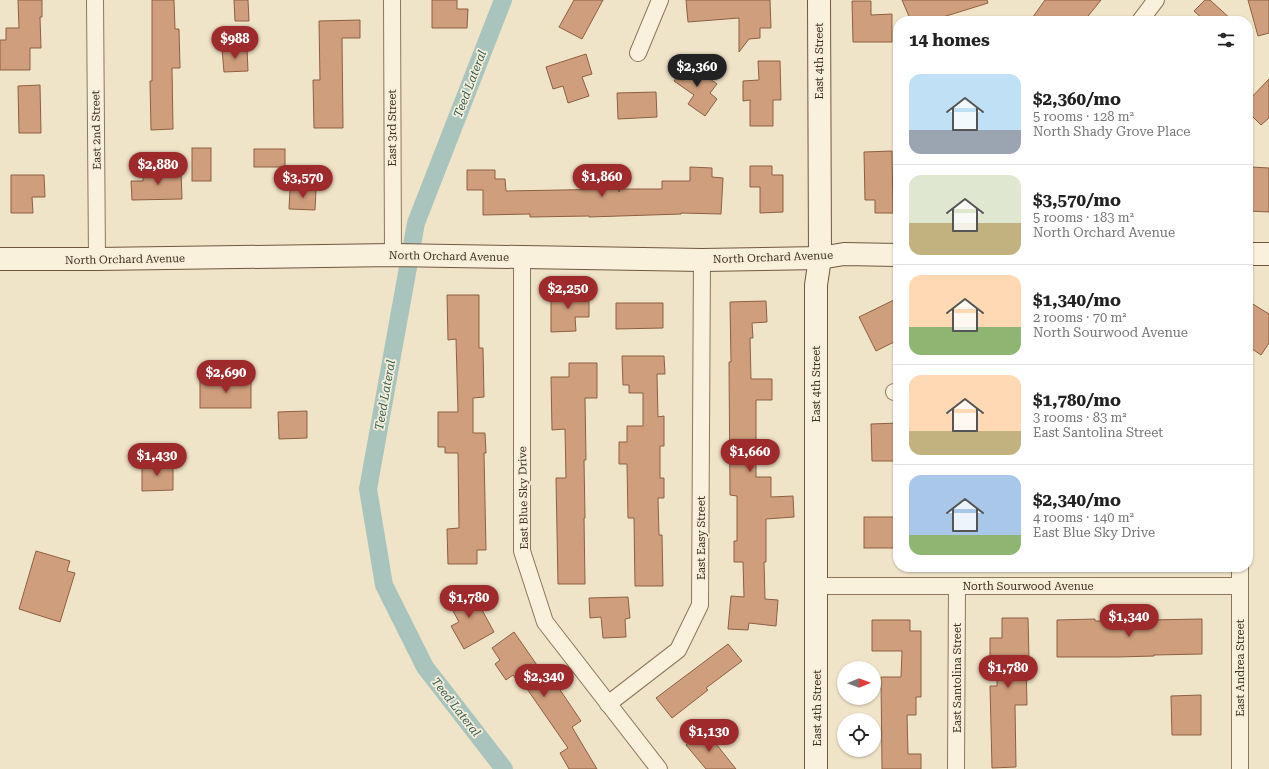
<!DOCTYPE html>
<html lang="en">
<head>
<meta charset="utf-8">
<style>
	:root { --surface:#fff; --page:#f2f2f2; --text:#222; --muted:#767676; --line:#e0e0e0; --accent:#9e2a2b }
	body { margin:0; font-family:"Roboto Serif",serif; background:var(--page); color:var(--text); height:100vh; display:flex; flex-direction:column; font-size:15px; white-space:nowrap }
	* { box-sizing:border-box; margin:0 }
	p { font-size:13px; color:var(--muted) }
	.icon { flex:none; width:22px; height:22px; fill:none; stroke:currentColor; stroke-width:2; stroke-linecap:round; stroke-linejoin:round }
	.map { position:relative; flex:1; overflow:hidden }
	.sheet { position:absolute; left:893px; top:16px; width:360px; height:556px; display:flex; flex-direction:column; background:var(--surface); border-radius:16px; box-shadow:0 1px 3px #0004 }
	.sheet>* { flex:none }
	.needle { width:26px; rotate:89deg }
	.controls { position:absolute; left:837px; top:661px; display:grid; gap:8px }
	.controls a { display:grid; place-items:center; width:44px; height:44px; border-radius:50%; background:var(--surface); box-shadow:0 1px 3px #0004; font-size:20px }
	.price { position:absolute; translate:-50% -34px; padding:0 9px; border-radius:14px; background:var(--accent); color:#fff; font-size:13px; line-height:26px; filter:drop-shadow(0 1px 2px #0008) }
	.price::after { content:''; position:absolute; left:50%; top:24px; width:12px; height:9px; margin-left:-6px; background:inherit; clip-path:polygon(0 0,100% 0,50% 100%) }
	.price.on { background:#222; color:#fff }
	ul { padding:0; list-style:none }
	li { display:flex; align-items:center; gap:12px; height:100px; padding:0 16px }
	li+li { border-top:1px solid var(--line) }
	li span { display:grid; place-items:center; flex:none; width:112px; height:80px; border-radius:12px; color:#555 }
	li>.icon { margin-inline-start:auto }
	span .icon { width:48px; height:48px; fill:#fffc; stroke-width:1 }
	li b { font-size:17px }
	h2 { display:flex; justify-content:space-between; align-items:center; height:48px; padding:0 16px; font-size:17px }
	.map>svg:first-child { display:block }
</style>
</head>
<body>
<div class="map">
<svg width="1269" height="769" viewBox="0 0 1269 769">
	<rect width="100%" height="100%" fill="#f0e4c8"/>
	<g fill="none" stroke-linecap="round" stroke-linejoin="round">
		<polyline stroke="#a9c4bc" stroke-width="18" points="503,0 416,223 368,489 384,585 425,667 504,769"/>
	</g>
	<g fill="#cf9f7d" stroke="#8d5f41">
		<polygon points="18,0 42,0 42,17 40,17 41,48 30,48 30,70 0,70 0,40 6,40 6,28 19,28"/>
		<polygon points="152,0 174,0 175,29 179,29 180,68 172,68 173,129 151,130 150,81 152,81"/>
		<polygon points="234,0 248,0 249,21 235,21"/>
		<polygon points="432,0 457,0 457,9 468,9 467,28 432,28"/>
		<polygon points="574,0 603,0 582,39 559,27"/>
		<polygon points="686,0 770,0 771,28 760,28 760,38 749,39 739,52 739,18 688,22"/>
		<polygon points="902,0 987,0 988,3 943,17 945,21 911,21"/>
		<polygon points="1045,0 1101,0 1084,21 1030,21"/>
		<polygon points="1205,0 1210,0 1233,21 1205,21 1194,11"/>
		<polygon points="1248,0 1269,0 1269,33 1258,36"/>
		<polygon points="852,1 871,1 871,15 892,14 892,42 853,42"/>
		<polygon points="360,20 360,38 342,38 343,128 314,128 313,80 320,80 319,21"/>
		<polygon points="247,48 248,71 224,72 222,49"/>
		<polygon points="586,54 592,74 582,77 589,96 568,103 563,86 553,89 546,67"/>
		<polygon points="758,61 780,61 781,100 773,100 773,126 750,126 750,100 743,101 743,81 759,80"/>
		<polygon points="687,62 717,84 710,93 717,99 705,116 688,104 694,95 674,81"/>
		<polygon points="1269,79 1269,118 1261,125 1248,112 1248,101"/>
		<polygon points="40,85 41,133 19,133 18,86"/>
		<polygon points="656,92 657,117 618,119 617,93"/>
		<rect x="192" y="148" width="19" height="33"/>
		<rect x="254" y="149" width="31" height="18"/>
		<polygon points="892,151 893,213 875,213 875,200 865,200 864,152"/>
		<polygon points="750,166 772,166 772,175 783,175 783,212 760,213 760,187 750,187"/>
		<polygon points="690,167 712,168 712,177 723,178 721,214 681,213 681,214 589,217 589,216 530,217 530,214 483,215 483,190 467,190 467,170 495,170 495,179 505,179 506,191 618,189 619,192 620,189 662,189 662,181 690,181"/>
		<polygon points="1251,167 1269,168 1269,212 1249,211"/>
		<polygon points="181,171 182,199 132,200 131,181 143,181 143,172"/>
		<polygon points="11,175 44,175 45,197 32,197 33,213 11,213"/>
		<polygon points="290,189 316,189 315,210 289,209"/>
		<polygon points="551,293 589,293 589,317 575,317 576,331 551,332"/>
		<polygon points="447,295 479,295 479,348 483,348 484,397 473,398 473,433 485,433 486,453 484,453 486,550 477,550 477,564 448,564 447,529 459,528 458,453 445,453 445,447 438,447 438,412 458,412 456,339 448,340"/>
		<polygon points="898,298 898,340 876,351 859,317"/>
		<polygon points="766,301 767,322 752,323 753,338 750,338 751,379 772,379 772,400 756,400 756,477 771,477 771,497 793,496 794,517 766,519 766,562 764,562 765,599 778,600 776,626 749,623 748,630 728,629 731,596 744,597 743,562 734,562 734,541 737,541 737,496 730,495 729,362 731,362 730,302"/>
		<polygon points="1248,301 1269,314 1269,343 1261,355 1248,346"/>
		<polygon points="616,303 663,303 663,328 616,329"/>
		<polygon points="622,356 664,356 665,374 657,374 658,417 664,416 664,446 660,446 660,478 664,478 664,498 658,498 659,535 662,535 663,586 635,586 634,518 628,518 627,464 619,464 619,442 627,442 627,426 643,426 643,393 629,393 629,385 623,385"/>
		<polygon points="569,363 597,363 597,398 585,398 586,460 584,460 585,518 584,518 585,584 558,584 556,478 566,478 565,429 552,430 551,377 569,377"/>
		<rect x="200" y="380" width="51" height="28"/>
		<polygon points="307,411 307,438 279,439 278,412"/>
		<polygon points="898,423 898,461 872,461 871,424"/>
		<polygon points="142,464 173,464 173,490 142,491"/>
		<rect x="864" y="517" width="34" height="31"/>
		<polygon points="36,551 70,561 67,571 75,573 60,622 19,609"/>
		<polygon points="470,588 494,632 464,649 451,626 459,622 447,600"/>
		<polygon points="628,597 630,618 625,619 626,637 603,638 601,617 590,618 589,598"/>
		<polygon points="1002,618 1028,618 1029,659 1026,659 1027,705 1015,705 1016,767 992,768 990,686 997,686 997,659 990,659 990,638 1002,638"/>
		<polygon points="1095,619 1095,621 1202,619 1202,654 1154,655 1154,656 1117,657 1057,657 1057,620"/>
		<polygon points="872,620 910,620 910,631 921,631 921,697 916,697 916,715 907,715 908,754 921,754 921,769 882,769 881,677 901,677 902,651 872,651"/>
		<polygon points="514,632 548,681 552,678 581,721 572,727 597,769 569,769 560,753 568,748 525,686 522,688 513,675 506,680 495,664 500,660 492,648"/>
		<polygon points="728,644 742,661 706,688 708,690 672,718 656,698"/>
		<polygon points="1201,695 1201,735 1172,735 1171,696"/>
		<polygon points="705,730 736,769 706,769 686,745"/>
	</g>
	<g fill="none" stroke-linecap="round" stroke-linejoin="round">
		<defs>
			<g id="street">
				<polyline points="95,0 97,259"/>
				<polyline points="392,0 393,255"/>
				<polyline points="1140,21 1156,0"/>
				<polyline points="638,53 660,0"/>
				<polyline points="522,257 522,551 545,622 659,769"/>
				<polyline points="894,392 898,392"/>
				<polyline points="817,586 1240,586"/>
				<polyline points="608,704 678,650 700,605 702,260"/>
				<polyline points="956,769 957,586"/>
				<polyline points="1240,769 1240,567"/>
			</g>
			<g id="secondary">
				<polyline points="1248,254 1269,254"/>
				<polyline points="0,259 97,259 393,255 702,260 820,258 844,254 898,255"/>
				<polyline points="816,769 816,285 820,258 819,0"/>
			</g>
		</defs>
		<use href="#street" stroke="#8d765c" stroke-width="18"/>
		<use href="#secondary" stroke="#6f573f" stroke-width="24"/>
		<use href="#street" stroke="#faf1dc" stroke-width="16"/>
		<use href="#secondary" stroke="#faf1dc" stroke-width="22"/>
	</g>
	<g text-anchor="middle" stroke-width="3.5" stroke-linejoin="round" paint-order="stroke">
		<g font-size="11" fill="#3d2e20" stroke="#f7eed8">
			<text transform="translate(819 61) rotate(-90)" y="4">East 4th Street</text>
			<text transform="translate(392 128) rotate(-90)" y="4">East 3rd Street</text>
			<text transform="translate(96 130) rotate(-91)" y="4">East 2nd Street</text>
			<text transform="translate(449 256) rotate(1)" y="4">North Orchard Avenue</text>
			<text transform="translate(773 257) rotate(-2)" y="4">North Orchard Avenue</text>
			<text transform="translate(125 259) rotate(-1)" y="4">North Orchard Avenue</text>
			<text transform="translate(816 384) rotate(-90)" y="4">East 4th Street</text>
			<text transform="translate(523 498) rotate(-91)" y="4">East Blue Sky Drive</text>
			<text transform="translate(701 538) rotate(-90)" y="4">East Easy Street</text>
			<text x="1028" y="590">North Sourwood Avenue</text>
			<text transform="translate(1240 668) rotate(-90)" y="4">East Andrea Street</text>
			<text transform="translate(957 678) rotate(-90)" y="4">East Santolina Street</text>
			<text transform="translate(817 708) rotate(-90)" y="4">East 4th Street</text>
		</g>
		<g font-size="12" font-style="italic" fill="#2f5d5a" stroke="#f7eed8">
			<text transform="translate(470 84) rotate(-69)" y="4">Teed Lateral</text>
			<text transform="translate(385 395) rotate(-80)" y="4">Teed Lateral</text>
			<text transform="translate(456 707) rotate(52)" y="4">Teed Lateral</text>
		</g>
	</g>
</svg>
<div class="controls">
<a><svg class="needle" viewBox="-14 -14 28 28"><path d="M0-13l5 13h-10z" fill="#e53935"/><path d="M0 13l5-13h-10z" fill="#767676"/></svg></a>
<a><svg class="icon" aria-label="locate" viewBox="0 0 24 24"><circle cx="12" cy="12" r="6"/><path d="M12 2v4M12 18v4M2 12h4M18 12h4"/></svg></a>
</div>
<b class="price" style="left:235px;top:60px">$988</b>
<b class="price on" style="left:697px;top:88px">$2,360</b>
<b class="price" style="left:158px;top:186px">$2,880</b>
<b class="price" style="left:602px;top:198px">$1,860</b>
<b class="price" style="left:303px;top:199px">$3,570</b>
<b class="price" style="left:568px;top:310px">$2,250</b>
<b class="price" style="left:226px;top:394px">$2,690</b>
<b class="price" style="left:750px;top:473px">$1,660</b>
<b class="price" style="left:157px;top:477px">$1,430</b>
<b class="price" style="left:469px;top:619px">$1,780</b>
<b class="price" style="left:1129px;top:638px">$1,340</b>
<b class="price" style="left:1008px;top:689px">$1,780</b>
<b class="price" style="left:544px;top:698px">$2,340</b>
<b class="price" style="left:709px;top:753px">$1,130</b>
<section class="sheet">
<h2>14 homes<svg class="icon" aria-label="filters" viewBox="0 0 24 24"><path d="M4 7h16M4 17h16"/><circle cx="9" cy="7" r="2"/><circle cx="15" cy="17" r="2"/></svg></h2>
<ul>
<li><span style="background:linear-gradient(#bfe0f5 70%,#9aa5b1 0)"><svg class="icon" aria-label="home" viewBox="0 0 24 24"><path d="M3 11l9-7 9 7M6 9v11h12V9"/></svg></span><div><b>$2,360/mo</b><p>5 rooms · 128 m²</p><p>North Shady Grove Place</p></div></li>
<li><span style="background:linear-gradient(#dfe7d0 60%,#c2b280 0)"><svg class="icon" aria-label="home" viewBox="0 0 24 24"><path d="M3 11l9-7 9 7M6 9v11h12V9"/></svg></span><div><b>$3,570/mo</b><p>5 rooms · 183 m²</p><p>North Orchard Avenue</p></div></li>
<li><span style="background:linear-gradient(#ffd9b3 65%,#8fb573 0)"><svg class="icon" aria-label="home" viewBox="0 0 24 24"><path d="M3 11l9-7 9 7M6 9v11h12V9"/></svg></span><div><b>$1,340/mo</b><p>2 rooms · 70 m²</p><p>North Sourwood Avenue</p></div></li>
<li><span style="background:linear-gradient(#ffd9b3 70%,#c2b280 0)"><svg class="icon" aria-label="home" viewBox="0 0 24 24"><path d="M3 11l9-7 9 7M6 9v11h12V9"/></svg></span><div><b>$1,780/mo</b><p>3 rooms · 83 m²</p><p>East Santolina Street</p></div></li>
<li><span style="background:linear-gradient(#a9c7e8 75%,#8fb573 0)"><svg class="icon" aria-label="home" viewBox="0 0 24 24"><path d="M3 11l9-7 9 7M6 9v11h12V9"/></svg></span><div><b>$2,340/mo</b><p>4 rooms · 140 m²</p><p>East Blue Sky Drive</p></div></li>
</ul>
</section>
</div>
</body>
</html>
